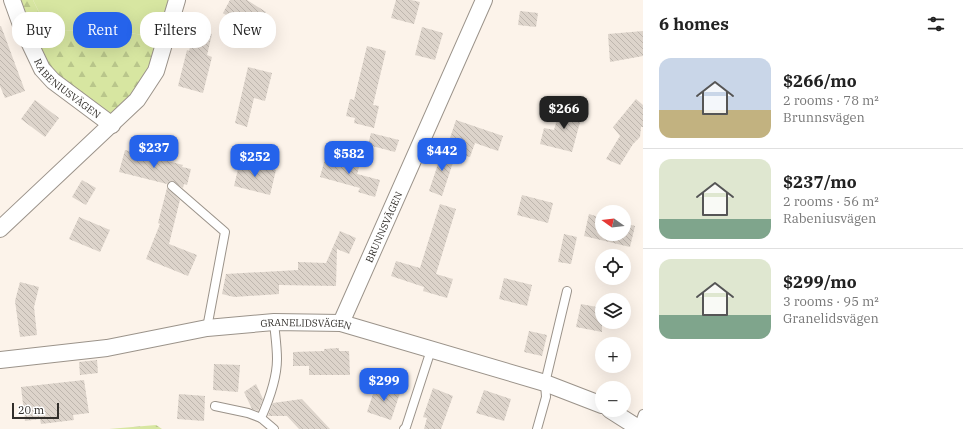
<!DOCTYPE html>
<html lang="en">
<head>
<meta charset="utf-8">
<style>
	:root { --surface:#fff; --page:#f6f6f6; --text:#222; --muted:#767676; --line:#e0e0e0; --accent:#2563eb }
	body { margin:0; font-family:"IBM Plex Serif",serif; background:var(--page); color:var(--text); height:100vh; display:flex; flex-direction:column; font-size:15px; white-space:nowrap }
	* { box-sizing:border-box; margin:0 }
	p { font-size:13px; color:var(--muted) }
	.icon { flex:none; width:22px; height:22px; fill:none; stroke:currentColor; stroke-width:2; stroke-linecap:round; stroke-linejoin:round }
	.map { position:relative; flex:1; overflow:hidden }
	.side { display:flex; flex-direction:column; background:var(--surface); width:320px }
	.side>* { flex:none }
	.guide { position:absolute; left:12px; top:12px; width:380px; height:36px; display:flex; gap:8px }
	.needle { width:26px; rotate:284deg }
	.controls { position:absolute; left:595px; top:205px; display:grid; gap:8px }
	.controls a { display:grid; place-items:center; width:36px; height:36px; border-radius:50%; background:var(--surface); box-shadow:0 4px 16px #0002; font-size:20px }
	.scale { position:absolute; left:12px; bottom:10px; width:47px; box-sizing:border-box; padding-left:4px; border:2px solid #312e2a; border-top:0; font-size:11px; line-height:14px; white-space:nowrap; color:#312e2a; -webkit-text-stroke:3px #fff; paint-order:stroke }
	.price { position:absolute; translate:-50% -34px; padding:0 9px; border-radius:8px; background:var(--accent); color:#fff; font-size:13px; line-height:26px; filter:drop-shadow(0 1px 2px #0008) }
	.price::after { content:''; position:absolute; left:50%; top:24px; width:12px; height:9px; margin-left:-6px; background:inherit; clip-path:polygon(0 0,100% 0,50% 100%) }
	.price.selected { background:#222; color:#fff }
	ul { padding:0; list-style:none }
	li { display:flex; align-items:center; gap:12px; height:100px; padding:0 16px }
	li+li { border-top:1px solid var(--line) }
	li span { display:grid; place-items:center; flex:none; width:112px; height:80px; border-radius:12px; color:#555 }
	li>.icon { margin-inline-start:auto }
	span .icon { width:48px; height:48px; fill:#fffc; stroke-width:1 }
	li b { font-size:17px }
	h2 { display:flex; justify-content:space-between; align-items:center; height:48px; padding:0 16px; font-size:17px }
	.pill { padding:0 14px; border-radius:16px; background:var(--surface); box-shadow:0 4px 16px #0002; font-size:14px; line-height:36px }
	.pill.selected { background:var(--accent); color:#fff }
	main { display:flex; flex:1; min-height:0 }
	.map>svg:first-child { display:block }
</style>
</head>
<body>
<main>
<div class="map">
<svg width="643" height="429" viewBox="0 0 643 429">
	<defs>
		<pattern id="forest-firs" width="22" height="20" patternUnits="userSpaceOnUse"><rect width="22" height="20" fill="#d7e6a1"/><path d="M5 1l3.5 6h-7zM16 11l3.5 6h-7z" fill="#b9c68b"/></pattern>
		<pattern id="building-back-hatch" width="6" height="6" patternUnits="userSpaceOnUse"><rect width="6" height="6" fill="#ddd4cb"/><path d="M-1 5l2 2M0 0l6 6M5-1l2 2" fill="none" stroke="#beb6ae"/></pattern>
	</defs>
	<rect width="100%" height="100%" fill="#fcf3ea"/>
	<polygon fill="#d7e6a1" points="33,0 177,0 163,46 145,35 100,30 57,31 42,18"/>
	<g fill="url(#forest-firs)">
		<polygon points="12,0 33,0 42,18 57,31 100,30 145,35 163,46 112,125 53,81"/>
		<polygon points="156,425 162,429 109,429"/>
	</g>
	<g fill="url(#building-back-hatch)">
		<polygon points="230,0 247,0 266,12 253,32 223,13"/>
		<polygon points="396,0 411,0 420,2 414,24 391,18"/>
		<polygon points="520,11 538,13 536,27 518,25"/>
		<polygon points="0,26 1,26 25,91 5,98 0,86"/>
		<polygon points="422,27 443,33 435,60 415,55"/>
		<polygon points="194,29 212,34 207,55 212,57 203,93 178,86 187,50 189,51"/>
		<polygon points="643,31 643,56 610,62 608,34"/>
		<polygon points="367,46 386,51 373,105 379,106 374,128 354,123 355,118 346,116 350,99 354,100"/>
		<polygon points="248,67 272,73 265,101 254,98 247,127 235,123"/>
		<polygon points="636,99 643,105 643,127 641,127 640,137 633,144 620,165 606,159 620,136 613,127"/>
		<polygon points="35,100 59,118 45,137 21,119"/>
		<polygon points="561,105 583,111 572,152 540,144 544,128 554,130"/>
		<polygon points="456,120 503,136 498,151 475,143 470,157 446,150"/>
		<polygon points="371,133 399,140 395,152 368,145"/>
		<polygon points="443,149 456,153 442,196 429,191"/>
		<polygon points="125,150 183,165 182,167 191,169 187,185 184,184 183,188 173,181 170,181 167,184 119,172"/>
		<polygon points="326,155 360,164 357,174 380,180 375,197 358,192 360,188 320,177"/>
		<polygon points="240,161 276,170 270,195 234,186"/>
		<polygon points="82,180 96,188 86,205 72,197"/>
		<polygon points="167,188 180,200 169,244 197,255 188,276 146,259 160,224 158,223"/>
		<polygon points="522,195 553,203 548,223 517,215"/>
		<polygon points="440,204 456,209 436,274 453,279 447,298 423,291 424,287 391,276 396,261 420,268"/>
		<polygon points="589,214 602,218 602,234 624,234 624,223 635,226 630,247 584,236"/>
		<polygon points="79,217 110,230 100,252 69,239"/>
		<polygon points="340,231 356,238 349,254 337,249 336,286 279,285 279,294 234,297 222,294 226,274 298,270 298,262 326,263"/>
		<polygon points="564,234 577,237 571,264 558,262"/>
		<polygon points="504,278 532,285 527,306 499,299"/>
		<polygon points="20,282 39,287 34,307 37,335 20,337 15,301"/>
		<polygon points="581,304 602,308 602,332 576,327"/>
		<polygon points="529,331 547,335 542,356 524,352"/>
		<polygon points="339,348 339,351 349,351 350,375 309,375 309,366 293,366 293,352 324,351 324,349"/>
		<polygon points="97,360 98,373 80,375 79,362"/>
		<polygon points="214,364 240,365 238,392 213,390"/>
		<polygon points="84,380 89,413 73,415 74,420 41,424 40,419 25,421 21,387"/>
		<polygon points="256,384 263,399 258,411 252,409 244,392"/>
		<polygon points="376,385 400,393 391,420 367,412"/>
		<polygon points="433,388 453,396 441,429 424,429 427,418 423,417"/>
		<polygon points="484,390 511,399 504,421 476,413"/>
		<polygon points="179,394 205,396 204,421 177,419"/>
		<polygon points="302,399 330,429 299,429 287,416 268,416 273,403"/>
	</g>
	<g fill="none" stroke-linecap="round" stroke-linejoin="round">
		<defs>
			<g id="lane">
				<polyline points="172,186 225,232 207,328"/>
				<path d="M274,322c1,12 3,24 3,37 0,20 -8,41 -16,59l13,11"/>
				<polyline points="215,406 248,413 261,418"/>
				<polyline points="638,428 643,414"/>
				<polyline points="404,429 406,427 431,350"/>
				<polyline points="537,429 546,397 545,383 567,291"/>
			</g>
			<g id="street">
				<path id="s1" d="M12,0l9,25 21,44 11,12 59,44"/>
				<polyline points="0,229 137,100 156,71 177,0"/>
				<path id="s2" d="M341,323l143,-323"/>
				<path id="s3" d="M0,360l107,-12 100,-20 67,-6 67,1 204,60 57,22"/>
				<polyline points="610,410 640,429"/>
			</g>
		</defs>
		<use href="#lane" stroke="#9b938a" stroke-width="10"/>
		<use href="#street" stroke="#9b938a" stroke-width="18"/>
		<use href="#lane" stroke="#fff" stroke-width="8"/>
		<use href="#street" stroke="#fff" stroke-width="16"/>
	</g>
	<g text-anchor="middle" stroke-width="3.5" stroke-linejoin="round" paint-order="stroke">
		<g font-size="10" fill="#312e2a" stroke="#fff">
			<text dy="4" stroke="none"><textPath href="#s1" startOffset="107">RABENIUSVÄGEN</textPath></text>
			<text dy="4" stroke="none"><textPath href="#s2" startOffset="105">BRUNNSVÄGEN</textPath></text>
			<text dy="4" stroke="none"><textPath href="#s3" startOffset="309">GRANELIDSVÄGEN</textPath></text>
		</g>
	</g>
</svg>
<div class="controls">
<a><svg class="needle" viewBox="-14 -14 28 28"><path d="M0-13l5 13h-10z" fill="#e53935"/><path d="M0 13l5-13h-10z" fill="#767676"/></svg></a>
<a><svg class="icon" aria-label="locate" viewBox="0 0 24 24"><circle cx="12" cy="12" r="6"/><path d="M12 2v4M12 18v4M2 12h4M18 12h4"/></svg></a>
<a><svg class="icon" aria-label="layers" viewBox="0 0 24 24"><path d="M12 4l9 5-9 5-9-5zM3 14l9 5 9-5"/></svg></a>
<a>+</a>
<a>−</a>
</div>
<div class="scale">20 m</div>
<b class="price selected" style="left:564px;top:130px">$266</b>
<b class="price" style="left:154px;top:169px">$237</b>
<b class="price" style="left:442px;top:172px">$442</b>
<b class="price" style="left:349px;top:175px">$582</b>
<b class="price" style="left:255px;top:178px">$252</b>
<b class="price" style="left:384px;top:402px">$299</b>
<div class="guide">
<a class="pill">Buy</a>
<a class="pill selected">Rent</a>
<a class="pill">Filters</a>
<a class="pill">New</a>
</div>
</div>
<section class="side">
<h2>6 homes<svg class="icon" aria-label="filters" viewBox="0 0 24 24"><path d="M4 7h16M4 17h16"/><circle cx="9" cy="7" r="2"/><circle cx="15" cy="17" r="2"/></svg></h2>
<ul>
<li><span style="background:linear-gradient(#c9d6e8 65%,#c2b280 0)"><svg class="icon" aria-label="home" viewBox="0 0 24 24"><path d="M3 11l9-7 9 7M6 9v11h12V9"/></svg></span><div><b>$266/mo</b><p>2 rooms · 78 m²</p><p>Brunnsvägen</p></div></li>
<li><span style="background:linear-gradient(#dfe7d0 75%,#7fa58c 0)"><svg class="icon" aria-label="home" viewBox="0 0 24 24"><path d="M3 11l9-7 9 7M6 9v11h12V9"/></svg></span><div><b>$237/mo</b><p>2 rooms · 56 m²</p><p>Rabeniusvägen</p></div></li>
<li><span style="background:linear-gradient(#dfe7d0 70%,#7fa58c 0)"><svg class="icon" aria-label="home" viewBox="0 0 24 24"><path d="M3 11l9-7 9 7M6 9v11h12V9"/></svg></span><div><b>$299/mo</b><p>3 rooms · 95 m²</p><p>Granelidsvägen</p></div></li>
</ul>
</section>
</main>
</body>
</html>
